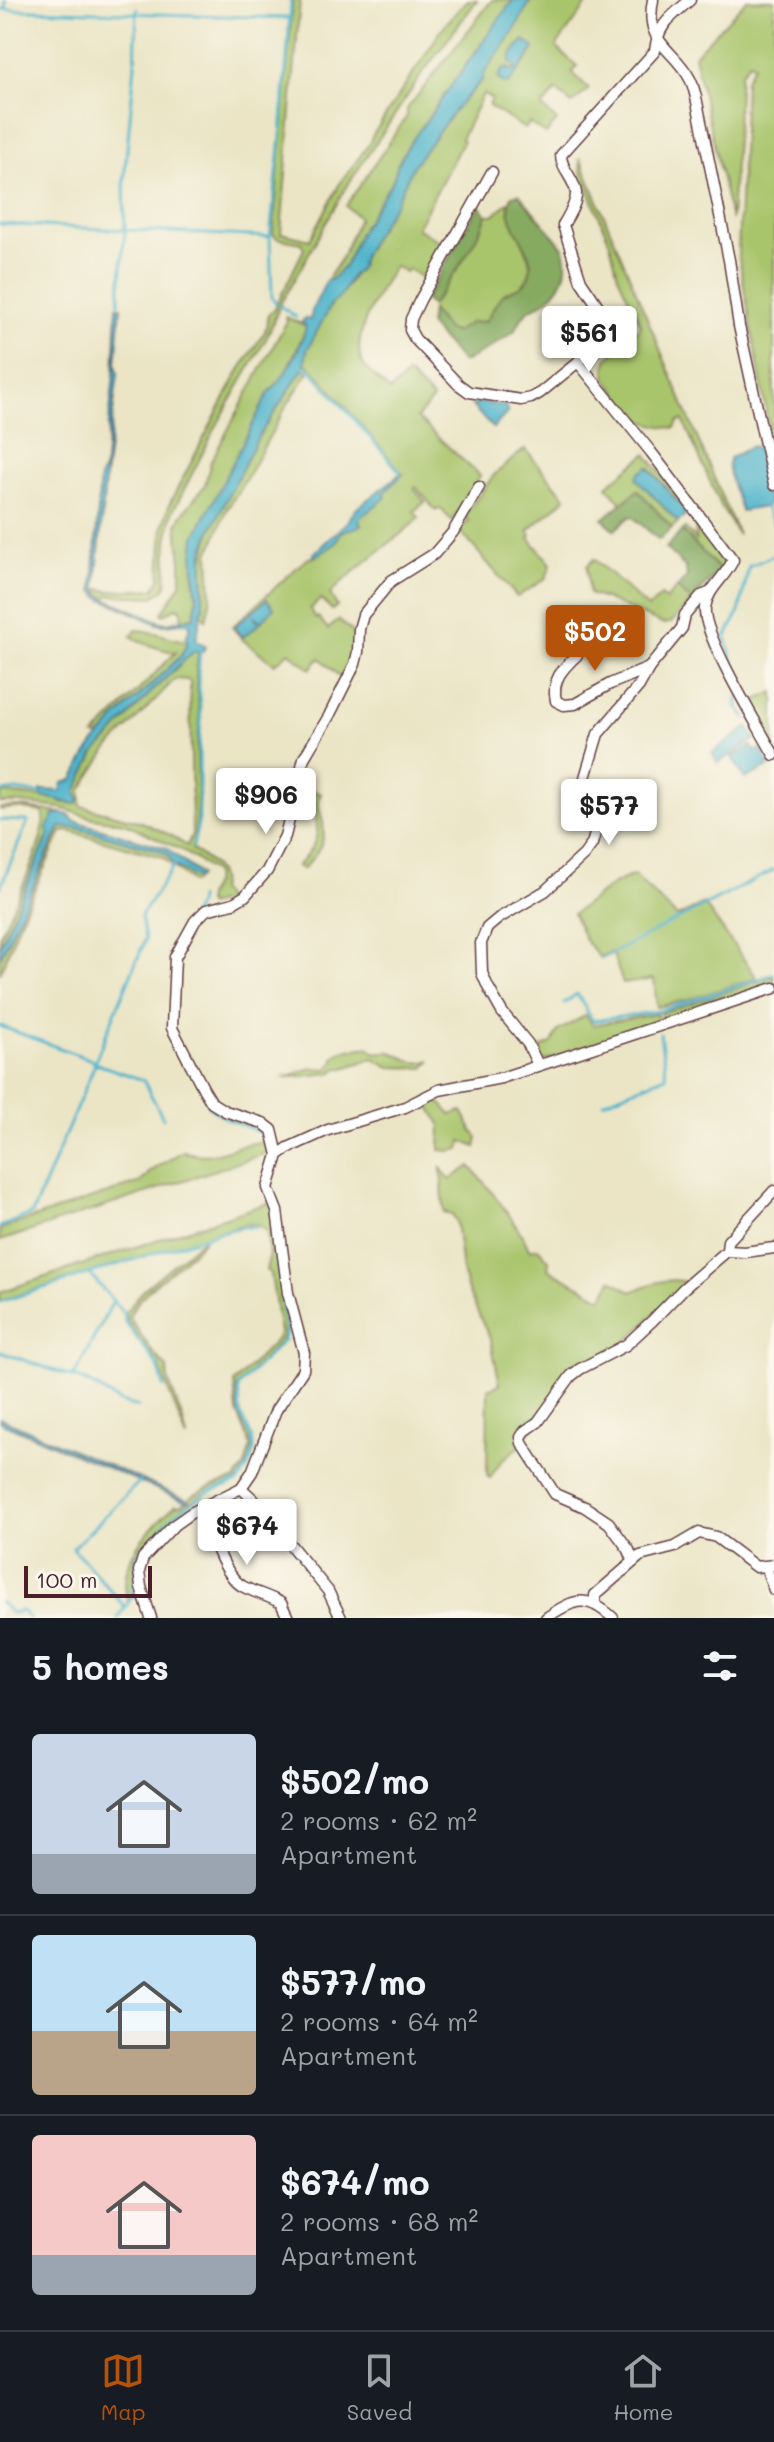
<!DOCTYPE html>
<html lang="en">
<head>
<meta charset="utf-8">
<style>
	:root { --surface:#171b24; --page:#242831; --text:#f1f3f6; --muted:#9ea1a6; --line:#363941; --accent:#b45309 }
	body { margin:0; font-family:Mali,sans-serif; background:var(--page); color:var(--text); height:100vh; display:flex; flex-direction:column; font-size:30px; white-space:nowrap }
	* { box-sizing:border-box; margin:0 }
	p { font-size:26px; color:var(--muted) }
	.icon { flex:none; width:44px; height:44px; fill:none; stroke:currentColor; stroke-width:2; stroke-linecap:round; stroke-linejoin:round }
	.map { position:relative; height:1618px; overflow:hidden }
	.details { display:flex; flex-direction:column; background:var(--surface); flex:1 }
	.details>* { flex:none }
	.scale { position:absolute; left:24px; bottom:20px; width:128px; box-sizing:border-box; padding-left:8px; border:4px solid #4a1f2b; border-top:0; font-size:22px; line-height:28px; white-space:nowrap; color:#4a1f2b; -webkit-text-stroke:6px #fbf7ec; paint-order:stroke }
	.price { position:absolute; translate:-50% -68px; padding:0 18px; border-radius:8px; background:#fff; color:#222; font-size:26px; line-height:52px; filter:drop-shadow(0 2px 4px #0008) }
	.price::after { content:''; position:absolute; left:50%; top:48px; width:24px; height:18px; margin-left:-12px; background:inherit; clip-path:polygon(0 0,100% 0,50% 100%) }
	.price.current { background:var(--accent); color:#fff }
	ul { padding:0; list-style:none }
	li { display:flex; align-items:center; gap:24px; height:200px; padding:0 32px }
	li+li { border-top:2px solid var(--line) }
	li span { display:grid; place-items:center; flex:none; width:224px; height:160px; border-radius:8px; color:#555 }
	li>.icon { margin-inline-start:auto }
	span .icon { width:96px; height:96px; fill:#fffc; stroke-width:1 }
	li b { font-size:34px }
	h2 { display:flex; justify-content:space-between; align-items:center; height:96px; padding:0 32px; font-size:34px }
	.dock { display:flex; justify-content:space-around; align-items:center; height:112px; border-top:2px solid var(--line); background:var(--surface); font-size:22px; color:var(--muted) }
	.dock a { display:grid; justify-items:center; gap:4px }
	.dock .current { color:var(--accent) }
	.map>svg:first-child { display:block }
</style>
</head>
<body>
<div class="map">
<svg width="774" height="1618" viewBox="0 0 774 1618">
	<rect width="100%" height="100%" fill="#fbf7ec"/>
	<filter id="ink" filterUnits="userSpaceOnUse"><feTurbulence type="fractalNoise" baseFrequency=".0125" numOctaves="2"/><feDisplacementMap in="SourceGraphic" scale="16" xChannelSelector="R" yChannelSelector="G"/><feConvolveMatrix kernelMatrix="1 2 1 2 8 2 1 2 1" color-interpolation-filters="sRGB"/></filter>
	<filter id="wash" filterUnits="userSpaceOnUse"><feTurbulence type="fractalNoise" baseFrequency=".006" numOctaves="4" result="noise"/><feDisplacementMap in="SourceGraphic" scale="32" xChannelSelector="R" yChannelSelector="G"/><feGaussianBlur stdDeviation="1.8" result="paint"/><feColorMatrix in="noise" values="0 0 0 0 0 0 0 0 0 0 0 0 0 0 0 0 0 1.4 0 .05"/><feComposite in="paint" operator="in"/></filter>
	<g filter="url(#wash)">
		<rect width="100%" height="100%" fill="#ebe5c6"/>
		<g fill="#a9c56c" stroke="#7a724c" stroke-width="2" fill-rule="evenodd">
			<polygon points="293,0 300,0 281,233 310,240 339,185 371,141 371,138 444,26 467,0 477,0 422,74 345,189 281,303 267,337 217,425 172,513 167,541 166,588 154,597 109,595 107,599 100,594 96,588 109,591 154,589 160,579 163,525 170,503 238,373 265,331 269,313 274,310 304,249 301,243 277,238 273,234"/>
			<polygon points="492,0 513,0 408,146 398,164 393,180 360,232 345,266 331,280 327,280 341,259 359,218 346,206 407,116 407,109"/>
			<path d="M531,0h20l-2,3 17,-3h24l-34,47 21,19 -5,6 17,17 -17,15 -16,-14 -14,17 15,14 -11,13 -17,-11 -4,6 -36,-23 3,-7 -9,-5 -22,45 2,2 -46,87 28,16 -21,35 -16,-10 -3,3 -11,-6c-13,23 -46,72 -31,98 6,10 19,19 27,27l18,-17 25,25 -16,19 63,58 -28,45 -12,-13 -4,3 -20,-24 -2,2 11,13 -11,9 5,7c-29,27 -62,47 -89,76l7,12 -5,4 -11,-11 -11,10 6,10 2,-2 10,12 11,-9 18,16 -8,32 -7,11 -22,-21 -10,11 -21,-17 -14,12 -32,-24 -11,-13 72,-66 31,-17c3,-16 14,-14 26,-19l-4,-6 46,-45 -89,-104 -9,-7 2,-13 25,-47c13,-6 30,-46 39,-61 13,-25 27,-52 42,-76 19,-31 45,-60 70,-87v-4l32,-46zM524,40l10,8c-7,14 -17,24 -26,36h-3l-7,-5 10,-11 6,3 4,-24z"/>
			<polygon points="747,0 774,0 774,438 771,438 738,253 745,80 754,64 749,62 740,74 731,220 694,55"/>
			<path d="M580,158l158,377 -18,-31 -37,-84 -5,2 -3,6c-10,-1 -28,-4 -36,-10 -7,-5 -11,-13 -16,-19 -10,-12 -23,-21 -16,-38 7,-16 25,-21 34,-36l-23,-49 -8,-33 -29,-72z"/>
			<path d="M509,202c0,23 27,54 20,73 -6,16 -15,12 -25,19 -7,5 -13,19 -18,27l-16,2 -15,10 -7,-3 -17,-20v-4c21,-29 43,-58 56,-91h6z"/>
			<polygon points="286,317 306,326 306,330 281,381 268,394 226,480 202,522 193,571 197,599 194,617 182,620 181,609 177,607 164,615 162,613 181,584 181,561 177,525 181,516 205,485 211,461 287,321"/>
			<polygon points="303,369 309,372 287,405 243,484 227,509 209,554 211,597 206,620 202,615 204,581 202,565 211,530 257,439"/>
			<polygon points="525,449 566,498 528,531 531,535 529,538 551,564 546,578 517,597 459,530 469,521 465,515 494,475"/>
			<polygon points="646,454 690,510 687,513 649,467 637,479 678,522 672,528 638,491 622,504 607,486"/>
			<polygon points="696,517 729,559 720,570 682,531 685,528 696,540 695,522 693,521"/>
			<polygon points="594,559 648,608 661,596 666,600 677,588 691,601 671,623 662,624 605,599 589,594 587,566"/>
			<path d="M136,630c18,0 34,9 52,11l-7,15 -67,64 -5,10 -10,7 -5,-1 82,-84c-11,-1 -36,-9 -45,-16z"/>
			<path d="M194,651l4,2 -2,21 4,48 -3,24 1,46 -1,28 -5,29c14,11 34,20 27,41l7,11 -18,5c-6,-13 10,-20 6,-34l-32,-22 -57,-27 -32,-5 -32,-10 -41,-5h-20v-9l6,-1 52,6 6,4 14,-3 -2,-9 19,-38 59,-64zM175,679l12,1 3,2 2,152 -5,12 -17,-11 -28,-13 -61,-16v-16l26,-40z"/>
			<polygon points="774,692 774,747 750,703"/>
			<path d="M314,791l7,3c-4,10 -2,14 1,24 6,23 -4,35 -19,51l-6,-3c27,-28 21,-35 14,-71z"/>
			<path d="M22,807l38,6 -6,2 -7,13 2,7 -49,110v-10c10,-24 52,-102 42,-123l-25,-4 -17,2v-2z"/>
			<polygon points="70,826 158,850 167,854 174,865 197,879 193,883 162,857 68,831 61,832 20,921 0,974 0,957 60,827"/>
			<polygon points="634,875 677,917 704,904 757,978 688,1000 657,1007 654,979 623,984 612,952 599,957 586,942 573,914 615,883"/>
			<polygon points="774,976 774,984 661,1023 661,1013"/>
			<polygon points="657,1014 657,1024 541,1062 535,1050 552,1043 558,1031 586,1015 593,1025"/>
			<path d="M368,1047l8,6c2,0 13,-2 14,-1 16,3 21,16 41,8l-7,8 -34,-1 -17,-9 -28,10h-7l-7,5 -47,5 28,-10 16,1 6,-8v-4l9,-6z"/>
			<polygon points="434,1096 451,1115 462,1111 473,1132 478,1137 476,1147 462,1141 460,1149 451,1151 440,1150 441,1125 425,1099"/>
			<path d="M262,1142l5,7 6,2 -273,90v-12l141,-47 10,-11 32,-20c31,12 50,-8 79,-9z"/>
			<path d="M470,1166c17,19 51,61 59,84l9,-2 11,12 -1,9 54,29 10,-18 20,12c16,-8 36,-15 54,-10l-63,63 -54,31 -50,71 -17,13 -12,18 -3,-2 1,-87 12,-5 -9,-43 -23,-50 -6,-20 -6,-50 -4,-7 -8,-2 -3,-44 9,12z"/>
			<path d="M268,1203l4,5 13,123 -5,11 -43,45c1,8 1,17 2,24 3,12 13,22 14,35 0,11 -7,25 -14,33 -7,8 -28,10 -39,17 -23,14 -41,33 -59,54 -12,14 -3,38 -13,52 -13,-40 21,-74 48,-97l3,1 6,-4 4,1 -2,-3c15,-11 29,-16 47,-20l11,-14 6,-20 -14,-34 -3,-29 42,-43 4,-7 -9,-59 -5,-4 3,-12 -2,-27 -9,-6 -12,-1 -246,77v-9z"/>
			<path d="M205,1239c-22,28 -61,45 -76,78l24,36 14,15 1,11 15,42 4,18 -28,-73 -32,-44 -2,-9 19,-24 57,-48z"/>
		</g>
		<g fill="#86aa60" stroke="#686446" stroke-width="2">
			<path d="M519,194l43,52c11,22 -1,46 -22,58 -5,4 -11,5 -15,10 -5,5 -6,11 -10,16 -6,6 -46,31 -53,32l-33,-37 2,-15 17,20 7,2 15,-9 16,-2c5,-8 11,-22 18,-27 10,-7 19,-3 25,-19 10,-27 -31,-52 -17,-79z"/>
			<path d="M479,205l8,10c-13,33 -35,62 -56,91l-6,-6z"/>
			<polygon points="638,490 672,528 659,540 633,517 629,517 615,530 603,519"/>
			<polygon points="682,531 720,570 691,601 677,588 687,577 686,568 666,548"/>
		</g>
		<g fill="#4db4cb" stroke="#4c6a7b" stroke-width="2">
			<path d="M513,0h18l-16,29 -32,46v4l-28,31 -42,56 -17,36 -26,40 -10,22 1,3c-5,7 -9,6 -13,15 -5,9 -6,16 -16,21l-25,47 -3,17 -47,72 -46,91 -8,23v54l-7,33 10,6 -4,6 -8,-1 -40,38 -59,64 -19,38 3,9 -2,4c-13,-1 -22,-6 -35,-7l-1,-7 20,1 2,-8 10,-3c7,-14 14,-28 24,-40 6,-8 13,-11 17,-20l67,-64 7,-15 -2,-3 5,-14c-10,-4 -22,3 -33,0l-58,-26 -7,-8 7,-114 4,-5 10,-97 3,-68 4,1 -5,57 2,9 -13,106 -9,109 4,6 7,5 54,23 6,1 27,-6 3,-18 -4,-43 2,-19 73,-143c4,-6 10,-10 13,-15 9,-12 23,-39 25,-53l-4,-4 3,-4 5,2 3,-12 14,-28h4l14,-14 15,-34 33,-52 5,-16 10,-18z"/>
			<path d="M524,40l10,8c-8,14 -17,23 -26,36h-3l-7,-7 6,-9 10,3 2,-4 -6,-5 2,-8z"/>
			<polygon points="480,402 505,406 508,412 493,428 472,406"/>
			<path d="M752,446l8,4c2,18 3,38 9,53l-4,4 -24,4c-4,-17 -15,-34 -12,-52z"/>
			<polygon points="648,467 687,513 678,522 637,479 638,474"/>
			<path d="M401,473l2,1 -19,19 2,4 -2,2 -26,20 3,6c-14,9 -17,-3 -26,19l-21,13 -1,-3 35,-33 8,-12z"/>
			<polygon points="267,599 274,608 261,622 253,615 259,624 243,637 234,627"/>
			<polygon points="748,727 755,738 754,740 718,763 712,753"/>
			<polygon points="751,746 756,752 761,749 770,766 745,779 732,757"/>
			<polygon points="60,813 68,815 74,821 166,848 200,875 197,879 174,865 167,854 158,850 77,828 60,827 0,958 0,945 49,835 47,828 54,815"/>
			<polygon points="0,1418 190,1501 189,1503 0,1422"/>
		</g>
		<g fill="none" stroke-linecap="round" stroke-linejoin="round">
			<g stroke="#4db4cb" stroke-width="3">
				<polyline points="5,0 6,9"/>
				<polyline points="0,9 290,18"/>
				<polyline points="0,224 270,237"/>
				<polyline points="119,303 125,229 124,181 135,64 137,9"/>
				<polyline points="276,303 272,298 270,237 281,136 291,0"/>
				<polyline points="280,306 296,317"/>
				<polyline points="304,367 311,370 401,473"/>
				<polyline points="765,507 774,524"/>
				<polyline points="750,566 774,555"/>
				<polyline points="739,682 726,638 739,612 749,566"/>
				<polyline points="737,697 738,707 746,718"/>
				<polyline points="0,792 16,790 41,794"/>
				<polyline points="0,820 28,821 0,888"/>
				<polyline points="193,846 199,820 199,746 201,722 198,674 200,652"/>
				<path d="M173,952c2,-8 6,-18 10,-25 7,-10 15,-16 15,-29"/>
				<polyline points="601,959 774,870"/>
				<polyline points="564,1003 577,994 593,1021 659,1011 774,974"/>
				<polyline points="0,1026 92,1060 95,1064 32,1214 0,1227"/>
				<polyline points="95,1061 141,950 145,939 141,916 174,865"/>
				<polyline points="97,1064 143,1080 163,1118"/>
				<polyline points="603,1102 666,1076 660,1034"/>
				<polyline points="208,1106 224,1117 264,1134 267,1138"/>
				<polyline points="91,1275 124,1314 125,1322 158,1366 164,1387"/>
				<polyline points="0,1302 217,1233 243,1227 257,1227"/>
				<polyline points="0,1352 88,1382 120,1402 138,1407"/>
				<polyline points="73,1378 112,1303"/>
				<polyline points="132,1597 137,1598 141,1601 145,1618"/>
				<polyline points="0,1602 11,1613 22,1611 29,1618"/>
				<polyline points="125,1607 73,1548 140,1481"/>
				<polyline points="118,1618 132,1597 138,1554 172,1517 208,1492 238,1482 248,1467 254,1449 252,1438 240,1413 238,1387 284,1340 286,1332 274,1225"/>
			</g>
		</g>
	</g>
	<g filter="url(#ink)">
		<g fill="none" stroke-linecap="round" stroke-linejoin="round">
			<defs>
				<g id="minor">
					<path d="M653,0c-9,44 21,48 37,79 3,5 4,12 6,18l33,163 10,66 35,159"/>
					<path d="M492,172l-72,128 -9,19 -1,11 5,9 43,45 11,8 52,8 10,-2 9,-5 38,-31 17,-18 10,-21 -7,-17 -17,-25 -18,-56c5,-9 14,-22 13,-32 -1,-14 -15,-23 -15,-38l94,-104c3,-27 16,-34 35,-51"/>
					<path d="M578,362l73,90 82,108c-7,17 -26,29 -28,48 -3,27 54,119 69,147"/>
					<path d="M577,655c-14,13 -26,25 -21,46l8,4 11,-1 35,-20 39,-16"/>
					<polyline points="538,1065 528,1044 502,1012 488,987 482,973 481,943 487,928 499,918 545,891 584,855 592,844 596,830 594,821 582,802 581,791 598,734 639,686 649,668 682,628 685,615 701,596 709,593"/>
					<polyline points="278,1155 272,1130 263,1123 225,1111 212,1103 204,1090 172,1028 175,957 195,921 206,910 233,903 245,896 267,871 285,836 304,758 329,716 355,664 358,652 359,629 363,615 391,581 434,554 453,532 479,487"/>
					<polyline points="727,1251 728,1241 774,1191"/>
					<polyline points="241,1488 253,1499 328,1591 341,1618"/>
					<path d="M204,1507c5,21 19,70 40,80 12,6 25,9 37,16l7,15"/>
					<polyline points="633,1560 629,1550 609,1523 585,1507 555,1494 522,1443 521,1437 525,1431 538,1422 571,1376 580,1369 626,1345 652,1321 684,1288 727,1251 745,1252 774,1248"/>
					<polyline points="766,1567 774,1590"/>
					<polyline points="595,1602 595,1595 640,1556 675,1547 699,1533 716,1537 756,1567 774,1565"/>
					<polyline points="151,1618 141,1587 139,1571 143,1558 174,1525 191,1513 241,1488 252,1472 276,1410 303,1370 304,1353 288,1293 277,1211 268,1188 278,1155 288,1148 328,1130 405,1107 439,1090 501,1078 774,988"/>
					<path d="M546,1618c29,-20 41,-24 67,0"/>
				</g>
			</defs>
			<use href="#minor" stroke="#623d42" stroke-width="13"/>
			<use href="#minor" stroke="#fff" stroke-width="10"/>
		</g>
	</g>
</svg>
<div class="scale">100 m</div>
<b class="price" style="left:589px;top:374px">$561</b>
<b class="price current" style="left:595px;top:673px">$502</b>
<b class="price" style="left:266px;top:836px">$906</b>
<b class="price" style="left:609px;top:847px">$577</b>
<b class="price" style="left:247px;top:1567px">$674</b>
</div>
<section class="details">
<h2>5 homes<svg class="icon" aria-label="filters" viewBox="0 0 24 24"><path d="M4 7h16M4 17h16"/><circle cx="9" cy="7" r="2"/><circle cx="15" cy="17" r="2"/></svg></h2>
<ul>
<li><span style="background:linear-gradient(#c9d6e8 75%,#9aa5b1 0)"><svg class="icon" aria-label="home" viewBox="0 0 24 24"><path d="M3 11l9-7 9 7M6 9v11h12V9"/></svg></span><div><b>$502/mo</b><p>2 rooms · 62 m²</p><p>Apartment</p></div></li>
<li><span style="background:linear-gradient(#bfe0f5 60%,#b9a48a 0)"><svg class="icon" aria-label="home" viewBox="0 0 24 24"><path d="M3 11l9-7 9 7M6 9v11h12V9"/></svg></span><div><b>$577/mo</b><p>2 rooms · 64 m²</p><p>Apartment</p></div></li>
<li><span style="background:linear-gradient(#f6c9c9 75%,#9aa5b1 0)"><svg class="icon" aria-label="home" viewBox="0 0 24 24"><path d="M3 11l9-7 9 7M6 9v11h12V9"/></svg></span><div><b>$674/mo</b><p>2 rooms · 68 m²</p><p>Apartment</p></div></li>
</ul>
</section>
<nav class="dock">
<a class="current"><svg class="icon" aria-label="map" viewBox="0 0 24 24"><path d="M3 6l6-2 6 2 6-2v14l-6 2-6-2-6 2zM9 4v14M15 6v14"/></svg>Map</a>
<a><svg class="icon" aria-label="saved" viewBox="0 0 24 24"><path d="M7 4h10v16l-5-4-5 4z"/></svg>Saved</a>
<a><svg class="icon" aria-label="home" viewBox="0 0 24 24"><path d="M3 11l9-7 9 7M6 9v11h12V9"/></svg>Home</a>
</nav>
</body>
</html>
